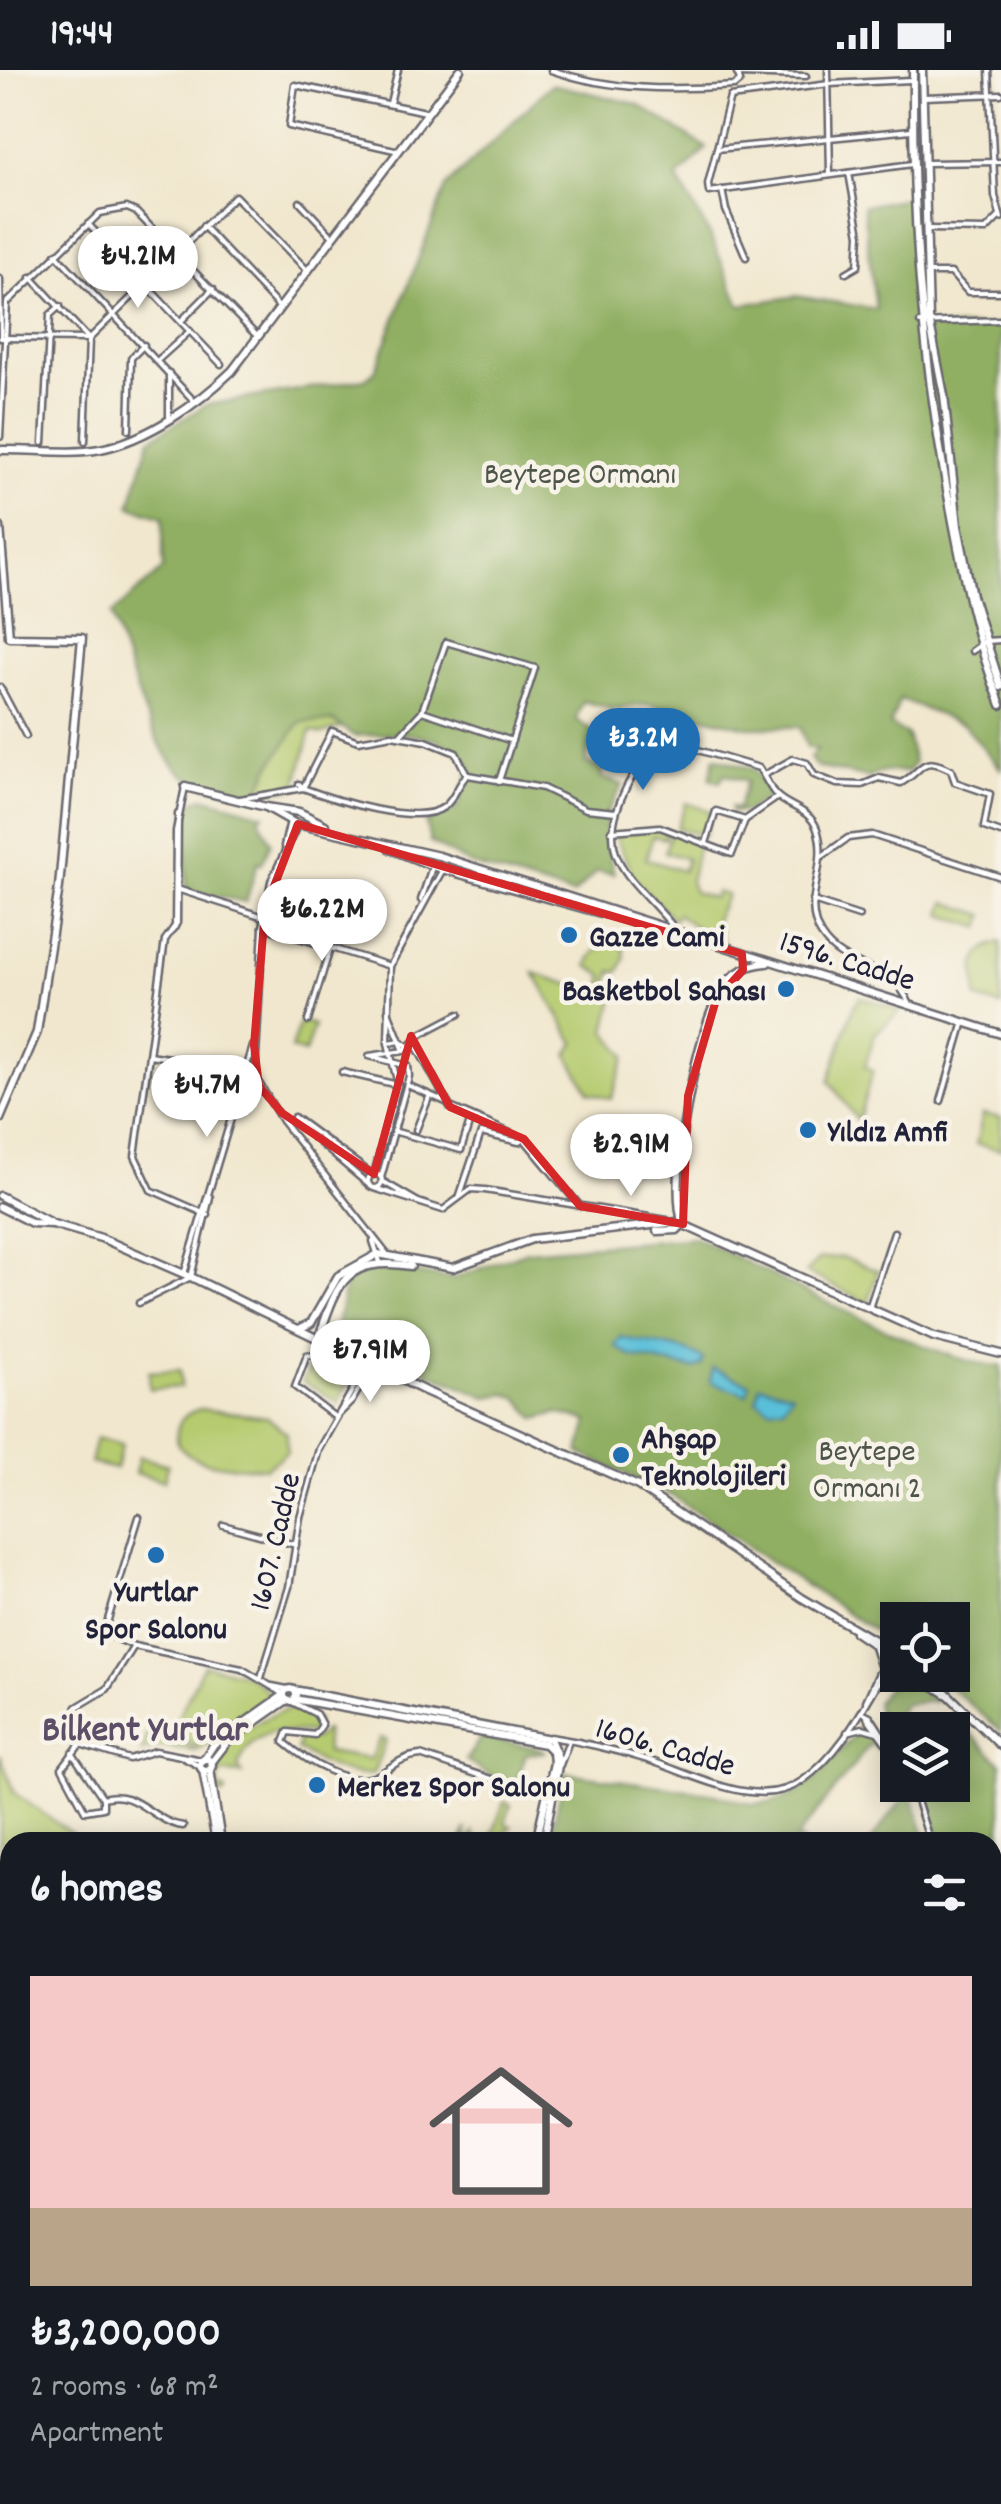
<!DOCTYPE html>
<html lang="en">
<head>
<meta charset="utf-8">
<style>
	:root { --surface:#171b24; --page:#242831; --text:#f1f3f6; --muted:#9ea1a6; --accent:#1f6fb2 }
	body { margin:0; font-family:Dekko,sans-serif; background:var(--page); color:var(--text); height:100vh; display:flex; flex-direction:column; font-size:38px; white-space:nowrap }
	* { box-sizing:border-box; margin:0 }
	p { font-size:32px; color:var(--muted) }
	.icon { flex:none; width:55px; height:55px; fill:none; stroke:currentColor; stroke-width:2; stroke-linecap:round; stroke-linejoin:round }
	.map { position:relative; flex:1; overflow:hidden }
	.panel { position:absolute; left:0px; top:1762px; width:1002px; height:672px; display:flex; flex-direction:column; background:var(--surface); border-radius:30px 30px 0 0; box-shadow:0 5px 25px #0003 }
	.panel>* { flex:none }
	.fabs { position:absolute; left:880px; top:1532px; display:grid; gap:20px }
	.fabs a { display:grid; place-items:center; width:90px; height:90px; border-radius:0px; background:var(--surface); box-shadow:0 5px 25px #0003; font-size:50px }
	.price { position:absolute; translate:-50% -85px; padding:0 22px; border-radius:35px; background:#fff; color:#222; font-size:32px; line-height:65px; filter:drop-shadow(0 2px 5px #0008) }
	.price::after { content:''; position:absolute; left:50%; top:60px; width:30px; height:22px; margin-left:-15px; background:inherit; clip-path:polygon(0 0,100% 0,50% 100%) }
	.price.current { background:var(--accent); color:#fff }
	ul { padding:0; list-style:none }
	li { display:grid; align-content:center; gap:20px; height:530px; padding:0 30px }
	li span { display:grid; place-items:center; height:310px; border-radius:0px; color:#555 }
	li>.icon { margin-inline-start:auto }
	span .icon { width:180px; height:180px; fill:#fffc; stroke-width:1 }
	li b { font-size:42px }
	h2 { display:flex; justify-content:space-between; align-items:center; height:120px; padding:0 30px; font-size:42px }
	.status { display:flex; justify-content:space-between; align-items:center; height:70px; padding:0 50px; background:var(--surface); direction:ltr }
	.status svg { height:28px; fill:currentColor }
	.map>svg:first-child { display:block }
</style>
</head>
<body>
<div class="status"><b>19:44</b><svg viewBox="0 0 49 12"><path d="M0 12V9h3v3zM5 12V6h3v6zM10 12V3h3v9zM15 12V0h3v12zM26 1h20v11H26zM47 4h2v5h-2z"/></svg></div>
<div class="map">
<svg width="1001" height="2434" viewBox="0 0 1001 2434">
	<rect width="100%" height="100%" fill="#f7f3e8"/>
	<filter id="ink" filterUnits="userSpaceOnUse"><feTurbulence type="fractalNoise" baseFrequency=".01" numOctaves="2"/><feDisplacementMap in="SourceGraphic" scale="20" xChannelSelector="R" yChannelSelector="G"/><feConvolveMatrix kernelMatrix="1 2 1 2 8 2 1 2 1" color-interpolation-filters="sRGB"/></filter>
	<filter id="wash" filterUnits="userSpaceOnUse"><feTurbulence type="fractalNoise" baseFrequency=".0048" numOctaves="4" result="noise"/><feDisplacementMap in="SourceGraphic" scale="40" xChannelSelector="R" yChannelSelector="G"/><feGaussianBlur stdDeviation="2.25" result="paint"/><feColorMatrix in="noise" values="0 0 0 0 0 0 0 0 0 0 0 0 0 0 0 0 0 1.4 0 .05"/><feComposite in="paint" operator="in"/></filter>
	<g filter="url(#wash)">
		<rect width="100%" height="100%" fill="#f1e7ce"/>
		<g fill="#b6cb6f" stroke="#6c7655" stroke-width="2.5">
			<polygon points="334,651 342,657 322,664 311,661 295,719 258,722 269,698 299,652"/>
			<polygon points="686,733 711,741 705,766 677,758"/>
			<path d="M655,759l13,2 -3,8 -12,-3 -7,23 37,12 4,-12 -22,-7 6,-20 28,9 -9,41 4,10 20,6 2,-6 11,3 -12,25 8,22c-19,-6 -31,-18 -46,-28l-3,6 -40,-42 -19,-43z"/>
			<polygon points="946,832 985,845 981,858 942,845"/>
			<path d="M622,867l3,21 -6,14 -7,-1 -6,17 -4,-6 2,-7 -16,-9c4,-17 19,-25 34,-29z"/>
			<path d="M1001,872v64l-24,-7c-1,-25 -10,-48 24,-57z"/>
			<polygon points="534,903 614,928 606,961 626,986 611,1029 589,1022 568,985 575,973"/>
			<polygon points="860,927 901,940 875,964 865,996 873,1001 858,1051 829,1011 854,935"/>
			<polygon points="300,951 314,955 305,983 291,979"/>
			<polygon points="983,1044 1001,1048 1001,1080 976,1074"/>
			<polygon points="842,1187 878,1201 868,1233 806,1202 819,1189"/>
			<polygon points="317,1286 352,1307 338,1332 302,1311"/>
			<polygon points="180,1300 181,1317 150,1319 149,1302"/>
			<path d="M200,1339l67,8 20,16v19l-21,16c-24,-1 -94,0 -89,-37 2,-13 12,-19 23,-22z"/>
			<polygon points="96,1368 122,1375 116,1399 90,1393"/>
			<polygon points="139,1387 168,1395 164,1411 135,1403"/>
			<polygon points="204,1594 250,1606 270,1624 201,1679 171,1662"/>
			<path d="M298,1639l19,12 -2,11c-35,1 -62,-6 -77,35l4,7 -22,-1 -2,14 8,4 -2,4 -8,-3c-1,-10 -3,-23 1,-32 11,-23 57,-52 81,-51z"/>
			<polygon points="151,1656 198,1681 159,1677 141,1683"/>
			<path d="M325,1661l1,21 44,7 10,-21 6,2 -13,34c-26,4 -54,-11 -76,-25l3,-9 -10,-4 25,3z"/>
			<polygon points="0,1684 14,1723 84,1772 10,1772 10,2102 0,2093"/>
			<polygon points="504,1732 511,1735 505,1753 512,1757 492,1772 461,1771 466,1759 465,1767 470,1769 473,1763 476,1770 492,1766"/>
			<polygon points="0,2188 10,2188 10,2425 249,2425 251,2434 0,2434"/>
			<polygon points="291,2425 852,2425 863,2432 883,2425 979,2425 981,2434 293,2434"/>
		</g>
		<g fill="#90af62" stroke="#59684e" stroke-width="2.5">
			<path d="M552,14l85,20 70,44 -30,30 33,57 30,70 57,-9 79,13 -13,-103 49,-9 6,131 83,-2v443l-37,-44 -64,-26 -10,26 17,10 7,28 -6,9 -25,-1 -14,7 -53,-11 -6,-9 7,-9 -10,-2 -7,-20h-53l-99,-23 -36,5 -29,-8 -7,18 18,14 -9,29 19,8 -3,7 22,8 -16,28 -2,23 9,38 -17,-3 -24,24 -104,-31 -39,-22 -4,-19 31,-16 14,-40c-27,-38 -75,-35 -117,-31l-20,-15 -34,1 -31,46 -11,24c-19,2 -58,-4 -74,-17 -35,-27 -57,-117 -73,-160l52,-46v-52l-33,-11 20,-67 56,-34 159,-26 10,-8 71,-184z"/>
			<polygon points="715,687 754,699 768,720 767,728 746,742 732,742 731,737 738,739 747,711 724,704 720,712 710,709"/>
			<polygon points="203,727 264,744 259,748 271,772 262,793 258,792 246,832 186,820 186,745 192,733"/>
			<path d="M695,1167c58,27 254,134 306,128v366l-65,-56h16v-55h-54l-1,26 -228,-152 -90,-41 9,-32 -31,-8 -21,6 -18,-21 -11,-4 -20,3 -148,-62 -3,-7 9,-43 12,-10 23,-7 73,11 74,-28z"/>
			<polygon points="902,1607 936,1631 905,1634 892,1650 897,1678 879,1646 876,1633 891,1612"/>
			<polygon points="957,1649 1001,1693 1001,1957 992,1947 992,1772 939,1772 924,1715 952,1715 952,1660 943,1660"/>
			<polygon points="859,1661 876,1667 897,1695 871,1673 797,1768 803,1772 549,1772 565,1703 710,1723 752,1734 772,1732 795,1724 815,1709"/>
			<polygon points="481,1667 542,1679 545,1682 526,1684 516,1715 485,1703 466,1690"/>
			<polygon points="910,1720 927,1772 870,1772"/>
			<polygon points="992,2253 1001,2259 1001,2341 993,2340"/>
			<polygon points="993,2354 1001,2354 1001,2434 982,2434 980,2425 992,2425"/>
		</g>
		<g fill="#5abfd8" stroke="#3e708a" stroke-width="2.5">
			<path d="M621,1267c24,7 62,8 82,22l-1,6 -8,4 -64,-13 -15,-10z"/>
			<polygon points="713,1298 750,1314 747,1324 710,1312"/>
			<polygon points="760,1315 792,1323 783,1336 770,1338 756,1330"/>
		</g>
		<g fill="none" stroke-linecap="round" stroke-linejoin="round">
			<g stroke="#5abfd8" stroke-width="2.5">
				<polyline points="0,1823 10,1824"/>
				<polyline points="837,2425 838,2434"/>
			</g>
		</g>
	</g>
	<g filter="url(#ink)">
		<g fill="none" stroke-linecap="round" stroke-linejoin="round">
			<defs>
				<g id="street">
					<path d="M551,0c60,21 121,20 183,16l6,-5 -3,-11"/>
					<polyline points="828,0 830,105"/>
					<polyline points="989,0 995,126 1001,148"/>
					<polyline points="737,4 806,6"/>
					<polyline points="911,10 829,14 730,27 708,114 709,122 912,94"/>
					<polyline points="924,27 1001,24"/>
					<polyline points="390,33 398,0"/>
					<polyline points="717,79 911,60"/>
					<polyline points="399,81 289,56 295,15 426,42"/>
					<polyline points="926,93 1001,92"/>
					<polyline points="722,120 726,140 746,187"/>
					<polyline points="300,132 333,167"/>
					<polyline points="88,154 221,294"/>
					<polyline points="203,156 278,236"/>
					<polyline points="928,159 986,160 1000,146"/>
					<polyline points="56,184 195,332"/>
					<polyline points="846,203 858,196 860,165 849,103"/>
					<polyline points="930,203 951,203 968,222 1001,222"/>
					<polyline points="31,207 89,269 85,371"/>
					<polyline points="0,209 1,267"/>
					<polyline points="181,251 213,219"/>
					<polyline points="920,253 1001,250"/>
					<polyline points="0,268 89,269 235,126 306,199"/>
					<polyline points="158,290 190,261"/>
					<polyline points="169,303 169,347"/>
					<polyline points="129,360 131,288 144,275"/>
					<polyline points="0,367 7,233 100,143 127,138 136,142 257,266"/>
					<polyline points="43,373 50,245 60,236"/>
					<polyline points="972,581 986,571 1001,570"/>
					<polyline points="0,617 26,666"/>
					<polyline points="422,641 512,671"/>
					<path d="M607,653l152,45c6,9 10,19 17,27 13,13 34,14 41,34 13,38 -17,72 4,106 25,39 71,25 89,70"/>
					<polyline points="399,666 422,641 446,572 535,598 499,711"/>
					<path d="M674,674c-19,4 -37,23 -46,40 -39,76 5,92 48,146"/>
					<polyline points="468,705 543,718 586,739 616,742"/>
					<path d="M764,705l29,-16 14,4 7,12 23,9 25,1 17,-7 22,5c24,-13 18,-29 50,-13l4,12 35,12 -6,33 17,6"/>
					<path d="M240,729l63,-11 29,-57 26,10 34,-6 34,6 30,12 11,22c-10,10 -12,24 -23,32 -27,20 -112,-8 -141,-19l-4,-4"/>
					<polyline points="178,744 177,853 165,870 135,1086 151,1120 208,1145"/>
					<polyline points="745,750 778,727"/>
					<polyline points="611,761 660,757 732,784 745,750"/>
					<polyline points="706,773 716,741 745,750"/>
					<polyline points="284,776 290,751"/>
					<polyline points="821,787 848,768 872,765 1001,807"/>
					<polyline points="180,820 264,847"/>
					<polyline points="421,830 432,797"/>
					<polyline points="813,831 859,846"/>
					<polyline points="175,857 176,761 185,717"/>
					<polyline points="263,857 390,896"/>
					<polyline points="308,951 330,879"/>
					<polyline points="414,972 450,1037 524,1069 580,1136"/>
					<polyline points="388,973 401,971 409,977"/>
					<polyline points="405,980 421,964 459,944"/>
					<polyline points="149,985 248,1000"/>
					<polyline points="342,1002 398,1015"/>
					<polyline points="256,1008 282,1051 386,1183"/>
					<polyline points="407,1015 446,1032"/>
					<polyline points="941,1031 963,955"/>
					<polyline points="238,1034 255,1006 263,857 271,811 298,754"/>
					<polyline points="294,1047 373,1105"/>
					<polyline points="293,1050 369,1115"/>
					<polyline points="416,1060 430,1025"/>
					<polyline points="393,1061 461,1080 471,1048"/>
					<polyline points="374,1104 398,1015 388,973 390,896 443,799"/>
					<circle cx="375" cy="1111" r="7"/>
					<polyline points="381,1108 409,1006 408,996 369,986 404,981 388,941"/>
					<polyline points="382,1111 418,1132"/>
					<polyline points="374,1118 443,1140 471,1119 485,1120 667,1150"/>
					<polyline points="460,1125 481,1063 519,1072 524,1069"/>
					<polyline points="373,1171 380,1192"/>
					<polyline points="184,1204 253,976"/>
					<polyline points="139,1233 191,1207 210,1127"/>
					<polyline points="869,1238 894,1162"/>
					<polyline points="324,1287 307,1285 295,1317 335,1347"/>
					<polyline points="362,1314 391,1306"/>
					<polyline points="339,1344 352,1331 372,1296"/>
					<polyline points="139,1447 104,1563 134,1576 242,1599 284,1624"/>
					<polyline points="223,1455 296,1475"/>
					<polyline points="134,1576 107,1619 77,1637 70,1651 72,1664 80,1674 129,1689 155,1681 202,1690"/>
					<polyline points="874,1577 880,1596"/>
					<polyline points="882,1607 898,1601"/>
					<polyline points="261,1608 289,1517 300,1447 319,1379 367,1294"/>
					<polyline points="272,1616 287,1619"/>
					<path d="M290,1631l26,13 6,11 -7,10 -27,-3 -4,10c20,17 67,48 94,33 15,-9 23,-18 42,-20l98,33"/>
					<polyline points="866,1631 887,1585"/>
					<polyline points="862,1642 870,1646 898,1689"/>
					<polyline points="867,1647 885,1672"/>
					<polyline points="847,1662 863,1658 877,1662"/>
					<path d="M550,1667c33,5 66,13 98,23 43,13 110,52 154,21 42,-29 65,-81 91,-123"/>
					<polyline points="72,1683 103,1728 103,1738 85,1741 62,1698 80,1674"/>
					<polyline points="180,1686 201,1697"/>
					<polyline points="560,1695 569,1671"/>
					<polyline points="912,1715 930,1772"/>
					<path d="M103,1728c33,-10 49,24 80,28"/>
					<polyline points="992,1862 1001,1861"/>
					<polyline points="0,2040 10,2053"/>
					<polyline points="992,2076 1001,2077"/>
					<polyline points="0,2111 10,2117"/>
					<polyline points="0,2162 10,2156"/>
					<polyline points="992,2222 1001,2228"/>
					<polyline points="992,2346 1001,2346"/>
					<polyline points="992,2397 1001,2398"/>
					<polyline points="266,2425 268,2434"/>
					<polyline points="956,2425 959,2434"/>
				</g>
				<g id="secondary">
					<path d="M913,0c-1,146 8,276 34,420 14,73 26,144 54,215"/>
					<polyline points="922,0 929,249 944,325 958,456 972,526 1001,617"/>
					<path d="M0,380c32,-1 69,5 100,-1 47,-9 98,-45 132,-78l228,-301"/>
					<polyline points="0,457 9,567 82,568 59,817 37,962 0,1049"/>
					<polyline points="185,717 266,737 296,754 439,786 1001,964"/>
					<polyline points="266,737 299,742 325,755"/>
					<polyline points="390,779 435,797 684,866"/>
					<polyline points="0,1126 53,1154 101,1168 191,1207 425,1321 638,1416 802,1528 898,1584"/>
					<polyline points="0,1137 32,1153 52,1154"/>
					<path d="M683,1154c-16,-44 14,-195 39,-235 10,-16 27,-25 45,-26"/>
					<polyline points="657,1161 677,1160 683,1154"/>
					<polyline points="299,1259 311,1253 338,1206 378,1184 453,1198 532,1169 677,1152 934,1267 1001,1284"/>
					<path d="M318,1270c19,-55 25,-84 93,-74"/>
					<polyline points="855,1562 898,1591"/>
					<polyline points="917,1605 946,1624"/>
					<polyline points="928,1605 1001,1676"/>
					<circle cx="290" cy="1625" r="6"/>
					<polyline points="294,1620 550,1669 559,1690 544,1772"/>
					<polyline points="294,1629 545,1674 553,1682 554,1693 536,1772"/>
					<polyline points="204,1689 214,1674 284,1625"/>
					<circle cx="206" cy="1695" r="6"/>
					<polyline points="211,1693 228,1671 287,1630"/>
					<polyline points="210,1699 221,1772"/>
					<polyline points="203,1700 216,1772"/>
					<polyline points="992,1959 1001,1967"/>
					<polyline points="992,1973 1001,1981"/>
				</g>
			</defs>
			<use href="#street" stroke="#6a676e" stroke-width="9"/>
			<use href="#secondary" stroke="#6a676e" stroke-width="11"/>
			<use href="#street" stroke="#fff" stroke-width="4"/>
			<use href="#secondary" stroke="#fff" stroke-width="6"/>
		</g>
	</g>
	<path fill="none" stroke="#d62828" stroke-width="8" stroke-linejoin="round" d="M298,754l444,130 1,16 -27,30 -28,96 -5,128 -103,-18 -56,-67 -74,-32 -39,-71 -37,138 -92,-61 -23,-27 -5,-41 11,-135z"/>
	<g fill="#1f6fb2" stroke="#f7f3e8" stroke-width="4">
		<circle cx="569" cy="865" r="10"/>
		<circle cx="786" cy="919" r="10"/>
		<circle cx="808" cy="1060" r="10"/>
		<circle cx="621" cy="1385" r="10"/>
		<circle cx="156" cy="1485" r="10"/>
		<circle cx="317" cy="1715" r="10"/>
	</g>
	<g text-anchor="middle" stroke-width="9" stroke-linejoin="round" paint-order="stroke">
		<g font-size="32" fill="#4e554b" stroke="#f7f3e8">
			<text x="580" y="413">Beytepe Ormanı</text>
			<text x="867" y="1390">Beytepe<tspan x="867" dy="37">Ormanı 2</tspan></text>
		</g>
		<g font-size="32" font-weight="bold" fill="#22223b" stroke="#f7f3e8" text-anchor="start">
			<text x="589" y="876">Gazze Cami</text>
			<text x="766" y="930" text-anchor="end">Basketbol Sahası</text>
			<text x="828" y="1071">Yıldız Amfi</text>
			<text x="641" y="1378">Ahşap<tspan x="641" dy="37">Teknolojileri</tspan></text>
			<text x="156" y="1531" text-anchor="middle">Yurtlar<tspan x="156" dy="37">Spor Salonu</tspan></text>
			<text x="337" y="1726">Merkez Spor Salonu</text>
		</g>
		<g font-size="32" fill="#22223b" stroke="#f7f3e8">
			<text transform="translate(848 889) rotate(17)" y="11">1596. Cadde</text>
			<text transform="translate(273 1471) rotate(-77)" y="11">1607. Cadde</text>
			<text transform="translate(666 1675) rotate(16)" y="11">1606. Cadde</text>
		</g>
		<g font-size="38" font-weight="bold" fill="#5d4e68" stroke="#f7f3e8">
			<text x="145" y="1670">Bilkent Yurtlar</text>
		</g>
	</g>
</svg>
<div class="fabs">
<a><svg class="icon" aria-label="locate" viewBox="0 0 24 24"><circle cx="12" cy="12" r="6"/><path d="M12 2v4M12 18v4M2 12h4M18 12h4"/></svg></a>
<a><svg class="icon" aria-label="layers" viewBox="0 0 24 24"><path d="M12 4l9 5-9 5-9-5zM3 14l9 5 9-5"/></svg></a>
</div>
<b class="price" style="left:138px;top:241px">₺4.21M</b>
<b class="price current" style="left:643px;top:723px">₺3.2M</b>
<b class="price" style="left:322px;top:894px">₺6.22M</b>
<b class="price" style="left:207px;top:1070px">₺4.7M</b>
<b class="price" style="left:631px;top:1129px">₺2.91M</b>
<b class="price" style="left:370px;top:1335px">₺7.91M</b>
<section class="panel">
<h2>6 homes<svg class="icon" aria-label="filters" viewBox="0 0 24 24"><path d="M4 7h16M4 17h16"/><circle cx="9" cy="7" r="2"/><circle cx="15" cy="17" r="2"/></svg></h2>
<ul>
<li><span style="background:linear-gradient(#f6c9c9 75%,#b9a48a 0)"><svg class="icon" aria-label="home" viewBox="0 0 24 24"><path d="M3 11l9-7 9 7M6 9v11h12V9"/></svg></span><div><b>₺3,200,000</b><p>2 rooms · 68 m²</p><p>Apartment</p></div></li>
</ul>
</section>
</div>
</body>
</html>
